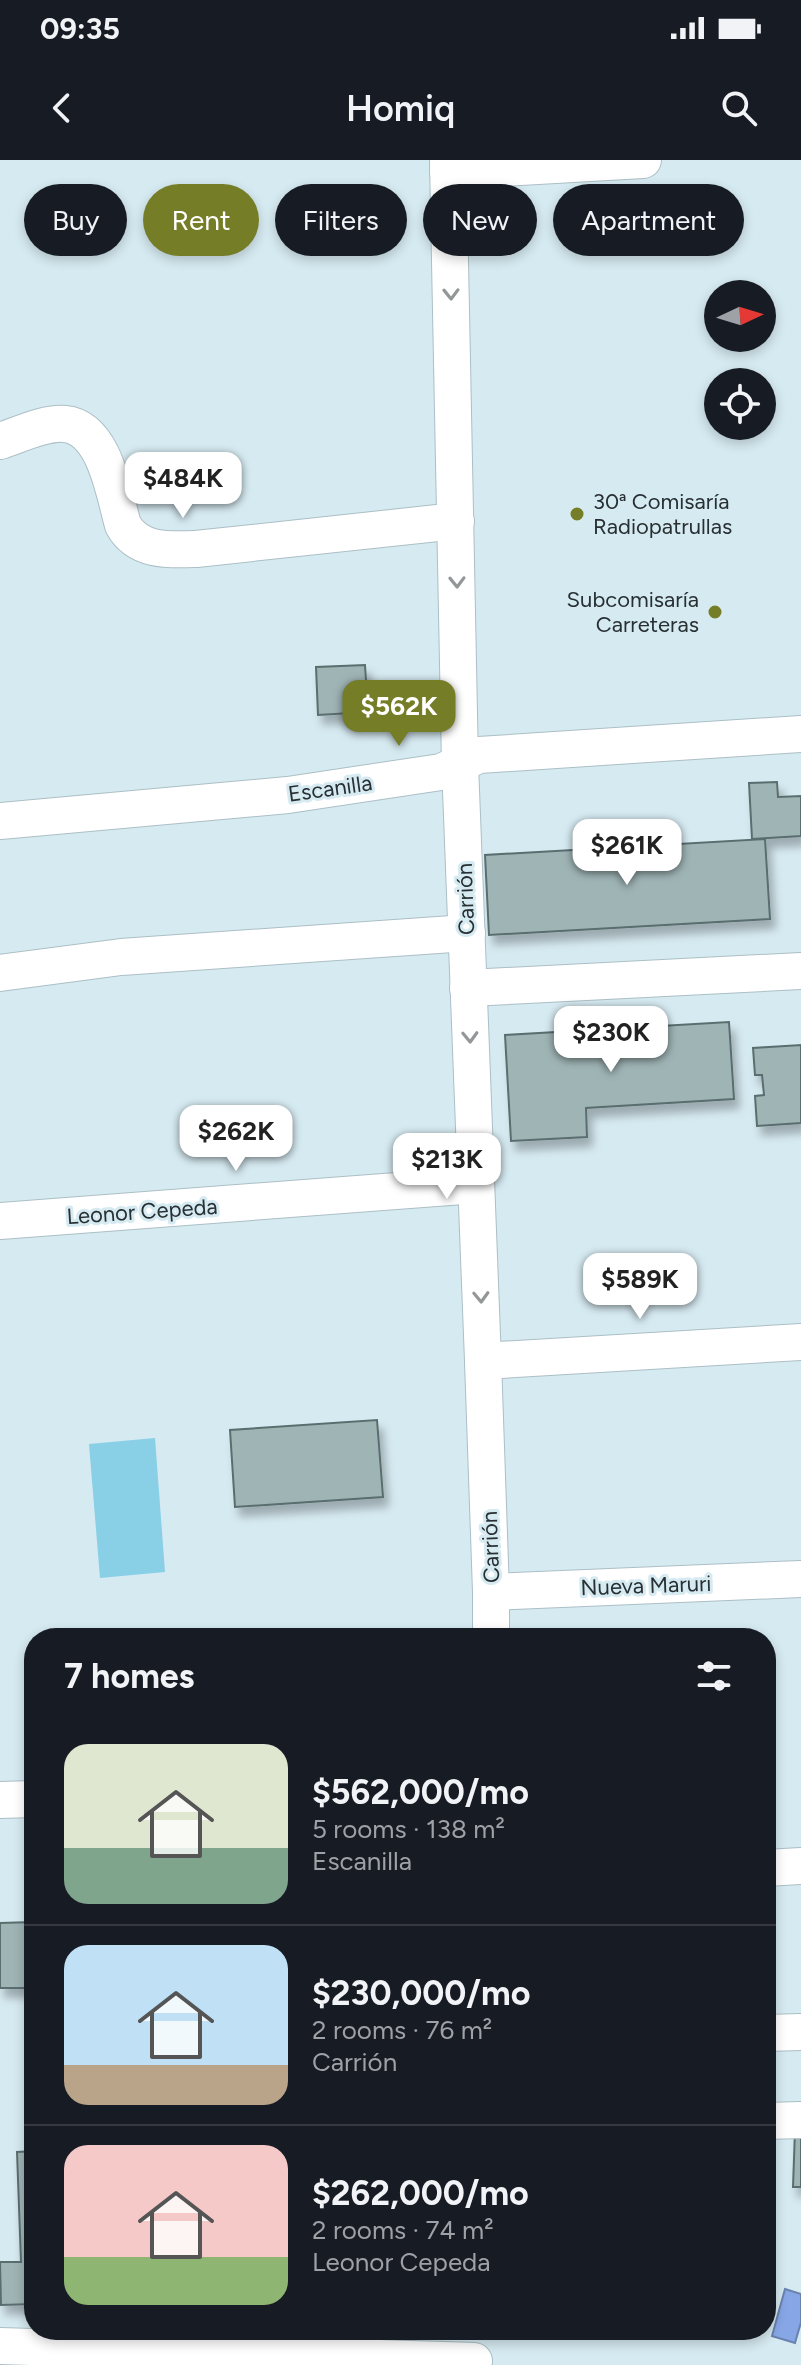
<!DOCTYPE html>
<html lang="en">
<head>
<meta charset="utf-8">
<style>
	:root { --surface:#171b24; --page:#242831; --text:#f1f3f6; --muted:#9ea1a6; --line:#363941; --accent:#767d27 }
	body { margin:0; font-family:Figtree,sans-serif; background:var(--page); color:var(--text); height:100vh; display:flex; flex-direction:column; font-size:30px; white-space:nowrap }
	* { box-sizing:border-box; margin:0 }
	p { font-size:26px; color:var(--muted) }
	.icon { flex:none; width:44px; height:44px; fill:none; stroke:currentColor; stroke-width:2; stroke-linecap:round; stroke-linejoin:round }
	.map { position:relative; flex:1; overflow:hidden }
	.drawer { position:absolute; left:24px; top:1468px; width:752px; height:712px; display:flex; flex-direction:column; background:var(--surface); border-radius:32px; box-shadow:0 4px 12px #0003 }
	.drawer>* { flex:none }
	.top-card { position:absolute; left:24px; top:24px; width:754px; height:72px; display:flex; gap:16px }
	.needle { width:52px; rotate:86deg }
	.controls { position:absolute; left:704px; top:120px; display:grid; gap:16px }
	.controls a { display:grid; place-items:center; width:72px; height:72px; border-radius:50%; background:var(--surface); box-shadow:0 4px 12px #0003; font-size:40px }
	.price { position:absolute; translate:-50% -68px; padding:0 18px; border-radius:16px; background:#fff; color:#222; font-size:26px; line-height:52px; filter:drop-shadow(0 2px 4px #0008) }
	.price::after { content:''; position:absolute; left:50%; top:48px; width:24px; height:18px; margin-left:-12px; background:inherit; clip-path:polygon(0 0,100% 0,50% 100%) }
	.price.current { background:var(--accent); color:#fff }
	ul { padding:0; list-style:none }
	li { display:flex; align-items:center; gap:24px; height:200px; padding:0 40px }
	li+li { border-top:2px solid var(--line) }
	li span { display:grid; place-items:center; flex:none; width:224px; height:160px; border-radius:24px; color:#555 }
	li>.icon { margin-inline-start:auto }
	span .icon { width:96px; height:96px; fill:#fffc; stroke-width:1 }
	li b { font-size:34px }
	h2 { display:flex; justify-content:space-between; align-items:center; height:96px; padding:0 40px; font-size:34px }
	.tag { padding:0 28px; border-radius:36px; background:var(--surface); box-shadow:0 4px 12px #0003; font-size:28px; line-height:72px }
	.tag.current { background:var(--accent); color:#fff }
	.status { display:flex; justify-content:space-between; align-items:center; height:56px; padding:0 40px; background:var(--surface); direction:ltr }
	.status svg { height:22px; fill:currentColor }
	header { display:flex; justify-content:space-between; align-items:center; height:104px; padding:0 40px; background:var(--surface); font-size:36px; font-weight:600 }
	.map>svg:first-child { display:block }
</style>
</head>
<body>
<div class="status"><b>09:35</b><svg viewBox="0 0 49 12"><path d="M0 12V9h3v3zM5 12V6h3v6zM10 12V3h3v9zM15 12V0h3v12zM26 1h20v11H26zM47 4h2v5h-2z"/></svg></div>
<header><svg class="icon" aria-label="back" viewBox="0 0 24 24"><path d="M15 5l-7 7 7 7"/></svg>Homiq<svg class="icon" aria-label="search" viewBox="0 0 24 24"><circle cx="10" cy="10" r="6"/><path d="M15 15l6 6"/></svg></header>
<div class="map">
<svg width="801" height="2205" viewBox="0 0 801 2205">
	<defs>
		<filter id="shadow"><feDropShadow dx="5" dy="9" stdDeviation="4" flood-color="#0004"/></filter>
	</defs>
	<rect width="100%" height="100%" fill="#d6eaf1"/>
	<polygon fill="#89cfe6" points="155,1278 165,1412 100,1418 89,1284"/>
	<polygon fill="#87a6e5" stroke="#6a82af" stroke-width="2" points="785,2129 801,2134 801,2162 795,2183 772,2176"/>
	<g fill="#9fb4b5" stroke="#5a6e6f" stroke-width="2" filter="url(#shadow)">
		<polygon points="365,505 368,552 318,555 316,507"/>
		<polygon points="777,622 778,637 801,636 801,676 752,679 749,623"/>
		<polygon points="765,679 770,759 489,775 485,695"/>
		<polygon points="729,862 734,939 586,948 587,977 511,981 505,875"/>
		<polygon points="801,885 801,963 757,966 755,936 764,935 762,915 755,915 753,888"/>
		<polygon points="377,1260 383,1337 235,1347 230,1270"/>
		<polygon points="34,1762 34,1828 0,1828 0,1763"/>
		<polygon points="795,1970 801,1970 801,2027 793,2027"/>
		<polygon points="34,1991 34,2144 1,2145 0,2102 21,2102 17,1992"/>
	</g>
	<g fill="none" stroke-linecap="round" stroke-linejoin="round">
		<defs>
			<g id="minor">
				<polyline points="448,0 460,604 483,1201 491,1432 491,1478"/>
				<polyline points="448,11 643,0"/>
				<path d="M0,281c19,-6 45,-19 65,-17 40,4 49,70 58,101 15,27 46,25 73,24l260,-28"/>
				<polyline points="0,661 288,635 441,612 479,595 801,574"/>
				<polyline points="0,813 121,797 467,773"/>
				<polyline points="468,828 801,811"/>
				<polyline points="0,1061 476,1025"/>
				<polyline points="483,1201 801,1182"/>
				<polyline points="491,1432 801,1419"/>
				<polyline points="0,1640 34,1639"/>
				<polyline points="766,1708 801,1706"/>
				<polyline points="766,1873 801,1872"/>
				<polyline points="766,1961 801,1960"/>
				<polyline points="0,2186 474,2201"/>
			</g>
		</defs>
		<use href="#minor" stroke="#acbfc6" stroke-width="38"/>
		<use href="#minor" stroke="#fff" stroke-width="36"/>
	</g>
	<defs><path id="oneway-chevron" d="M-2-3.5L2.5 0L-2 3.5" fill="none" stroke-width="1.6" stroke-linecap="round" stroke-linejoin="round" transform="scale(2)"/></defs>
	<g stroke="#939798">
		<use href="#oneway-chevron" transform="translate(451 134) rotate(89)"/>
		<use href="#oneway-chevron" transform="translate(457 422) rotate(89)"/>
		<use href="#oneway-chevron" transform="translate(470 877) rotate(88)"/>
		<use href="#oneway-chevron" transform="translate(481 1137) rotate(88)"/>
	</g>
	<g fill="#767d27" stroke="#d6eaf1" stroke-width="3">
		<circle cx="577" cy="354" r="8"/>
		<circle cx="715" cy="452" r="8"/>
	</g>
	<g text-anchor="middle" stroke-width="6" stroke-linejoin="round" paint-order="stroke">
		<g font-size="22" fill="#272f32" stroke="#d6eaf1" text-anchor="start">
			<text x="593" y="349">30ª Comisaría<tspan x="593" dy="25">Radiopatrullas</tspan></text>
			<text x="699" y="447" text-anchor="end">Subcomisaría<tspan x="699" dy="25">Carreteras</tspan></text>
		</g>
		<g font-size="22" fill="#272f32" stroke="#d6eaf1">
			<text transform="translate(330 628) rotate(-8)" y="8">Escanilla</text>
			<text transform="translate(465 739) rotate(-92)" y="8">Carrión</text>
			<text transform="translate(142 1051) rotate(-4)" y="8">Leonor Cepeda</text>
			<text transform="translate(490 1387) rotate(-92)" y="8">Carrión</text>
			<text transform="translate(646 1425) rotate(-2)" y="8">Nueva Maruri</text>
		</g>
	</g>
</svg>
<div class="controls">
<a><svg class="needle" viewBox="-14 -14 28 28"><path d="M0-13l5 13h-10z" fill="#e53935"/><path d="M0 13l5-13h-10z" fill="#9ea1a6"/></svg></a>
<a><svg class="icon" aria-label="locate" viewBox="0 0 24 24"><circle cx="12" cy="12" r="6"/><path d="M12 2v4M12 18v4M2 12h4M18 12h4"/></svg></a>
</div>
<b class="price" style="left:183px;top:360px">$484K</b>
<b class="price current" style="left:399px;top:588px">$562K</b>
<b class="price" style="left:627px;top:727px">$261K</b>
<b class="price" style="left:611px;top:914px">$230K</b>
<b class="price" style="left:236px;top:1013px">$262K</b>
<b class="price" style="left:447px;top:1041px">$213K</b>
<b class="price" style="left:640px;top:1161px">$589K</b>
<div class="top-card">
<a class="tag">Buy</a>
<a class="tag current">Rent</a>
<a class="tag">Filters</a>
<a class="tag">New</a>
<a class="tag">Apartment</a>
</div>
<section class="drawer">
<h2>7 homes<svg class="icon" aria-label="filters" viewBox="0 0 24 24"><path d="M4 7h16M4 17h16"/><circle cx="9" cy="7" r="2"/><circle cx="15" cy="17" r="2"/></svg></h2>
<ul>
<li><span style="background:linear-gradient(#dfe7d0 65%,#7fa58c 0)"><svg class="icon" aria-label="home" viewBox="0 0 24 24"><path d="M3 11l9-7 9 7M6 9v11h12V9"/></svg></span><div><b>$562,000/mo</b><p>5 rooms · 138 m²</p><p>Escanilla</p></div></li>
<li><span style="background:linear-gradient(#bfe0f5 75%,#b9a48a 0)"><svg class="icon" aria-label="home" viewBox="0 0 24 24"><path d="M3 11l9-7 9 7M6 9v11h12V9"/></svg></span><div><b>$230,000/mo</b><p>2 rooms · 76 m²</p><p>Carrión</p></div></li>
<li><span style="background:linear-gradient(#f6c9c9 70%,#8fb573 0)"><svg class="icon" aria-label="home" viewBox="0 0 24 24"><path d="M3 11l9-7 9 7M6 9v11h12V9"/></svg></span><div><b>$262,000/mo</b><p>2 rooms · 74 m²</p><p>Leonor Cepeda</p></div></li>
</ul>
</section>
</div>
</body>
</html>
